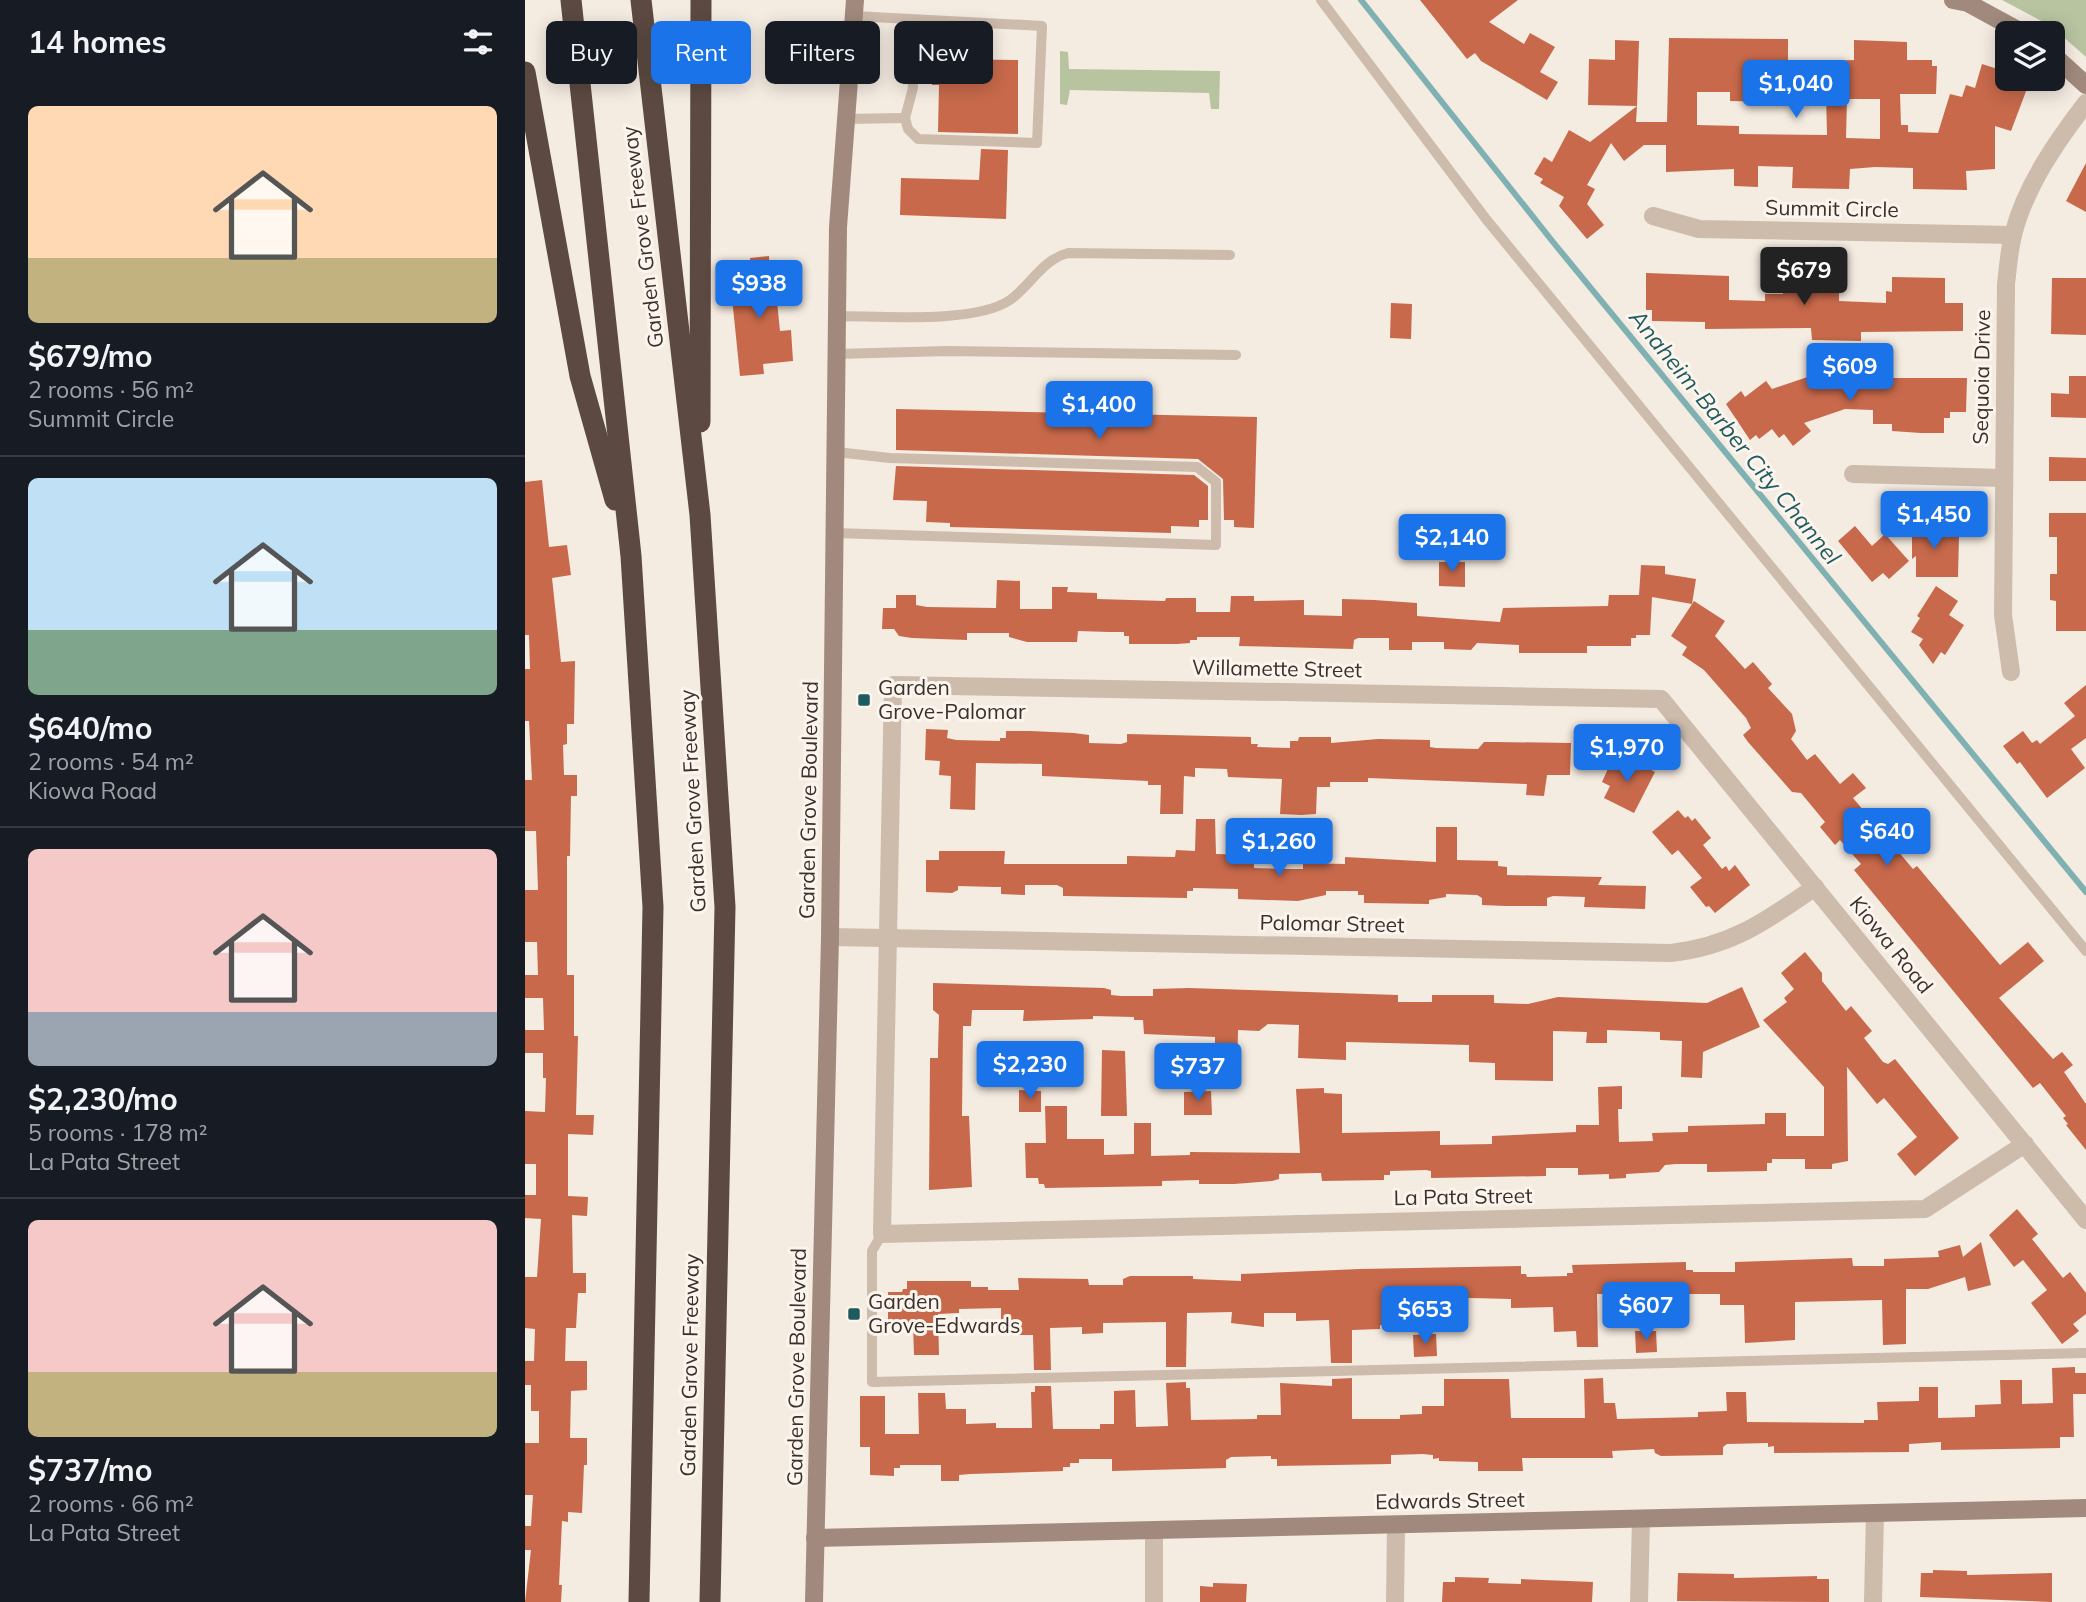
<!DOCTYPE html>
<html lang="en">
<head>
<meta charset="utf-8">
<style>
	:root { --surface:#171b24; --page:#242831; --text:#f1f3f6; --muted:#9ea1a6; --line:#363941; --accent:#1a73e8 }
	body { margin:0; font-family:Mulish,sans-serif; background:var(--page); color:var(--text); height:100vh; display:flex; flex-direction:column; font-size:26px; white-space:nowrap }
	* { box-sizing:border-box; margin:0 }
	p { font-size:23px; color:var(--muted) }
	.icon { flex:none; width:38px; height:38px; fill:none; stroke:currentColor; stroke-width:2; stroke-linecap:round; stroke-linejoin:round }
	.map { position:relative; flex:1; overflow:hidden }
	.side { display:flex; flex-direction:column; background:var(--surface); width:525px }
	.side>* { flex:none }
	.banner { position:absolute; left:21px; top:21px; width:665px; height:63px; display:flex; gap:14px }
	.fabs { position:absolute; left:1470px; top:21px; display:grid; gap:14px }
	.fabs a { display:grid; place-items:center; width:70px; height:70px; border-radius:10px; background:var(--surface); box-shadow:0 4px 18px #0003; font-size:35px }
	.price { position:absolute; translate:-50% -60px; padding:0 16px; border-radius:7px; background:var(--accent); color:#fff; font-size:23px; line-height:46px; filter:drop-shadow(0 2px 4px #0008) }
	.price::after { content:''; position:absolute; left:50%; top:42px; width:21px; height:16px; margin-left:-10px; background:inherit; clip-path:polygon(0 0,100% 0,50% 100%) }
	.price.selected { background:#222; color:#fff }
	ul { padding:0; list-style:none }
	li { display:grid; align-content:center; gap:14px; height:371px; padding:0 28px }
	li+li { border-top:2px solid var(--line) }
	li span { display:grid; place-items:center; height:217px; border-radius:10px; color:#555 }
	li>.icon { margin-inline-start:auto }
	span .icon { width:126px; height:126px; fill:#fffc; stroke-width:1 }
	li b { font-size:30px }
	h2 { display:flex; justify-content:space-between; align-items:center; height:84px; padding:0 28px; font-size:30px }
	.tag { padding:0 24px; border-radius:10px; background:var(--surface); box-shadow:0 4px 18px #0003; font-size:24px; line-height:63px }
	.tag.selected { background:var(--accent); color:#fff }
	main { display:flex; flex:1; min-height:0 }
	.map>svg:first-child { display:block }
</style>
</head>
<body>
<main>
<section class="side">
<h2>14 homes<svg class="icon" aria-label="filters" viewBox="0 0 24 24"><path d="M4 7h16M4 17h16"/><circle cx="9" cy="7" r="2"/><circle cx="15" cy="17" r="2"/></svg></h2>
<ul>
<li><span style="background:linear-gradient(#ffd9b3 70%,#c2b280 0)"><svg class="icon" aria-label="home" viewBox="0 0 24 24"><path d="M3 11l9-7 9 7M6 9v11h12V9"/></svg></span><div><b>$679/mo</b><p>2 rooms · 56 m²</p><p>Summit Circle</p></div></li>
<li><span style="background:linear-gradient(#bfe0f5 70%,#7fa58c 0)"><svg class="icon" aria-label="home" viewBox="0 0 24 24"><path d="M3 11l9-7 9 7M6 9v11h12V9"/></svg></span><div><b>$640/mo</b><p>2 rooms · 54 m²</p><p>Kiowa Road</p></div></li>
<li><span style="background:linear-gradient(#f6c9c9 75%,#9aa5b1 0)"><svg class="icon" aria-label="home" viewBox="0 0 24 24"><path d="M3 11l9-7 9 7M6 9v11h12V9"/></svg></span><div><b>$2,230/mo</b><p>5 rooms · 178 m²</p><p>La Pata Street</p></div></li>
<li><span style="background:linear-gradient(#f6c9c9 70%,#c2b280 0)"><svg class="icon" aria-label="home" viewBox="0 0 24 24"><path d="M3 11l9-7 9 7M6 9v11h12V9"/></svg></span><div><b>$737/mo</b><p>2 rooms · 66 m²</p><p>La Pata Street</p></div></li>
</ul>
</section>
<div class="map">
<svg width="1561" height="1602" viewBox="0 0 1561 1602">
	<rect width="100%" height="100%" fill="#f4ebe1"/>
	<g fill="#b8c4a0">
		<polygon points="1477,0 1561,0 1561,57 1526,26"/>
		<polygon points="535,51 543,52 544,69 695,71 694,109 686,109 684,93 545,90 542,105 535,104"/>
	</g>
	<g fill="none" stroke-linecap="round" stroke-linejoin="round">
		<polyline stroke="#7fb0b2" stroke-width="6" points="836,0 1028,242 1561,892"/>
	</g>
	<g fill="#c8694b" fill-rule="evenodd">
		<polygon points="895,0 993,0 964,22 999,44 1005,33 1030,47 1015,72 1033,82 1022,100 956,61 950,53 942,59"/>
		<path d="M1144,38l119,1v22h37l29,-1v-20l53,2v18h25v6h5l-1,28h-36l1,31h7v7l30,1 12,-39 12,3 4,-12 9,3 7,-24 25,8v8l21,6 -17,45 -16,-5v43l-29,2 1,19 -54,-1v-21l-38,-1 -25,2 -1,20 -57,-1 1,-21 -35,-1v21l-24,-1v-17l-68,3v-27h-22l-20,16 -13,-18 -24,42 8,4 -8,15 17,21 -17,14 -28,-33 5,-9 -24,-14 3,-4 -9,-5 10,-17 8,5 17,-32 21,12 47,-36 -1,16h31zM1172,92h33v9l53,1 1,-9h42l1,42 -88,-1v-8l-42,-1zM1322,99h33v40l-34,-1z"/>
		<polygon points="1090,40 1114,41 1112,106 1063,105 1064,59 1090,60"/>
		<polygon points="407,59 493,60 493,134 413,132 414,85 407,85"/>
		<polygon points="456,149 483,150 481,219 375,215 376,178 454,180"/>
		<polygon points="1561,163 1561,212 1541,201"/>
		<polygon points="244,256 245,272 249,272 255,331 266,330 268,361 238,364 239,374 215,376 205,278 226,276 225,258"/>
		<polygon points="1121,273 1204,276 1204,300 1240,301 1240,294 1258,294 1258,277 1311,276 1310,293 1314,293 1314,301 1361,303 1361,291 1367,292 1367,277 1420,278 1420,303 1438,303 1438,331 1336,332 1336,341 1287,340 1286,328 1180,329 1180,322 1127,321 1127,310 1121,310"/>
		<polygon points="1527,278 1561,278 1561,335 1526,334"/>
		<polygon points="866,303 887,304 886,339 865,338"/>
		<polygon points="1321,364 1326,378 1442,378 1441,412 1425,412 1425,418 1419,418 1419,433 1396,433 1367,431 1367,424 1348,424 1348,410 1320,409 1279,423 1286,431 1268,446 1259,434 1254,438 1247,429 1234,439 1231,435 1225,440 1201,404 1216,391 1220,397 1241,381 1247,389"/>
		<polygon points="1544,376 1561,376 1561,418 1526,417 1526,393 1544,394"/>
		<polygon points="371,409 732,417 729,528 709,527 709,520 699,520 698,479 673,459 371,450"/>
		<polygon points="1524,457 1561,458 1561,481 1524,481"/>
		<polygon points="371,466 669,475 683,486 683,520 674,520 674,527 646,526 646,533 425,527 425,523 401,522 402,501 368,500"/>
		<polygon points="17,480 24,547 42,545 46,575 27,578 36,662 50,661 49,724 42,724 42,744 38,745 39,775 52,775 52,796 46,796 45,856 42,856 42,975 49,975 49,1036 53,1036 51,1115 69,1115 68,1135 43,1134 43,1196 63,1197 62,1216 47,1215 48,1273 61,1273 61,1293 53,1293 51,1328 41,1328 40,1361 62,1361 62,1390 46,1391 45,1438 62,1438 62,1465 59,1465 57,1513 43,1512 43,1522 37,1521 34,1585 37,1585 36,1602 0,1602 6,1550 0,1550 0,1526 6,1526 8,1495 0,1495 0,1443 14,1443 14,1411 6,1411 6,1385 0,1385 0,1361 9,1361 10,1329 0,1328 0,1277 12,1277 16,1219 0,1218 0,1195 11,1195 11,1164 0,1164 0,1111 20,1112 21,1078 18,1078 18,1053 0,1053 0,1030 19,1030 18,998 0,998 0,975 13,975 12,942 0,942 0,890 13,890 11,831 0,831 0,780 7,780 4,721 0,721 0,669 5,669 4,635 0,635 0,482"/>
		<polygon points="1524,513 1561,513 1561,631 1531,631 1531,601 1525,600 1525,574 1532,574 1532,537 1524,537"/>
		<polygon points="1387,519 1411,519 1410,536 1434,536 1433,577 1391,577 1391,556 1387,559"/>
		<polygon points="1330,526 1347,546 1360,534 1384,561 1364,579 1358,573 1347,582 1313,541"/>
		<polygon points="914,562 940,562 940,587 914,586"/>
		<polygon points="1116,565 1140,566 1140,574 1171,579 1167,604 1127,597 1125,635 1111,635 1111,638 1106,638 1106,646 1062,646 1062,653 994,653 994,645 952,643 946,650 919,649 919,642 887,642 887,650 864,650 864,638 833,638 829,640 828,649 714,646 715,637 672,637 672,640 665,640 665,643 652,644 604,644 604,636 599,636 599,632 584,632 553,631 552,642 502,642 484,637 484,633 442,633 442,640 387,638 374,636 369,629 357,629 358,608 371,608 371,595 391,595 391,605 402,607 471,608 472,580 495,581 495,609 527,609 527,587 543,587 542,592 572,593 572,599 640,601 641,598 671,598 671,612 705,612 706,596 729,596 729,601 779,600 779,615 817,616 817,599 849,600 892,603 892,616 975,622 978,608 1083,606 1084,595 1114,595"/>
		<polygon points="1411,586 1433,601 1424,615 1439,625 1420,655 1416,652 1408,664 1394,645 1398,639 1386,632 1395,618 1392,616"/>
		<polygon points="1169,601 1200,621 1190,636 1220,669 1228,662 1247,684 1243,688 1267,714 1271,731 1266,739 1282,760 1290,754 1315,784 1328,773 1341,788 1328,798 1388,869 1392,866 1475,965 1503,942 1519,961 1474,998 1528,1059 1537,1052 1548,1065 1539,1072 1561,1104 1561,1150 1541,1125 1543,1124 1538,1118 1541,1116 1515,1083 1508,1088 1329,870 1336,864 1315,840 1310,845 1295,827 1300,822 1276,793 1267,792 1223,742 1218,735 1226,728 1221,718 1179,670 1157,655 1162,647 1146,636"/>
		<polygon points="1561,685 1561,738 1546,749 1560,768 1522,798 1495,762 1492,764 1478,746 1498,731 1507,743 1512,740 1515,744 1550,716 1539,703"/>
		<polygon points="401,729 423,730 422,738 431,740 475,741 475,738 481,738 481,731 505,731 549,733 564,735 564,743 596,744 602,742 602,734 726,737 726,744 733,744 732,747 765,748 765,741 773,741 774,737 806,737 806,743 853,739 905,740 905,747 911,748 953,749 959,742 971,742 1046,743 1045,775 1022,775 1019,796 1001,795 1002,784 843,778 843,782 805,782 805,787 792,787 791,814 776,815 755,814 757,779 703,777 702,769 670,768 670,777 659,776 658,814 635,814 636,785 623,785 623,781 517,776 517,764 451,763 450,810 425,809 426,776 414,775 415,761 400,760"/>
		<polygon points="1087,760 1101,767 1107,767 1110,762 1130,772 1109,813 1079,798 1085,786 1077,782"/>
		<polygon points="1153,810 1160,818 1163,816 1167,821 1170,818 1186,838 1178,845 1197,869 1201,866 1204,871 1210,865 1225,885 1190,913 1184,906 1181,907 1165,887 1177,878 1153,850 1147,855 1127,832"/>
		<polygon points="671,819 690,819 691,854 729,855 729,868 759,869 778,869 778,863 820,864 820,857 911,862 911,827 932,827 932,860 973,861 973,866 982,867 982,875 1077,877 1073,885 1121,886 1120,909 1059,907 1060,897 1028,896 1022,898 1022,906 981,906 957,905 957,898 952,895 921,894 921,897 904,900 904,904 839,903 839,895 833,895 833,891 801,891 801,895 773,901 713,899 713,889 668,888 668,891 662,891 662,898 538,896 538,888 532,885 500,885 500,895 476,894 476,887 470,887 433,886 433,890 427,893 401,892 401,860 414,860 414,851 480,851 479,864 602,864 602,856 650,857 651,850 670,851"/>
		<polygon points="1280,952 1297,973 1297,981 1321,1011 1326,1006 1347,1031 1339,1038 1358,1062 1363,1064 1370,1059 1434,1138 1390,1176 1372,1154 1392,1137 1359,1098 1352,1104 1322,1067 1323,1161 1307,1164 1307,1169 1280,1169 1280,1159 1247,1159 1247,1163 1242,1163 1242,1171 1182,1172 1182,1164 1151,1164 1140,1165 1134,1172 1101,1174 1101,1178 1084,1179 1084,1174 1053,1175 1053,1168 1021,1168 1021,1176 906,1178 906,1171 901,1170 865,1171 865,1175 859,1175 859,1180 797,1181 796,1173 791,1173 754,1174 754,1179 747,1181 709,1184 674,1184 674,1180 637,1181 637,1186 520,1188 519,1184 514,1184 513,1178 501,1178 500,1143 521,1143 520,1106 542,1106 542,1139 579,1139 579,1155 609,1154 609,1123 626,1123 626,1156 665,1155 665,1152 775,1153 771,1089 799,1088 799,1093 817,1094 817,1133 915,1131 915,1145 967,1144 967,1136 1051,1132 1051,1125 1074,1125 1073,1087 1097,1086 1097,1109 1093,1109 1094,1142 1128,1141 1127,1133 1163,1132 1163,1126 1240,1124 1240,1113 1261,1113 1261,1136 1299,1136 1299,1087 1238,1020 1262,1002 1259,998 1269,989 1256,973"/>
		<polygon points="408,983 579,988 586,990 586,995 596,996 628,996 628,989 664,988 873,995 873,1002 907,1002 907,995 969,995 969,1003 1003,1004 1033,997 1182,1003 1217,987 1235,1027 1178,1052 1177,1078 1156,1077 1157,1041 1135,1040 1135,1032 1082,1030 1082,1043 1061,1043 1062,1032 1028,1031 1028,1081 970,1080 970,1063 944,1062 944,1045 821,1042 821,1060 773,1058 774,1025 743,1024 734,1031 713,1030 712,1081 690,1080 690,1037 619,1034 618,1020 609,1020 609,1017 568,1016 568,1019 498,1021 499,1010 447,1010 446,1026 438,1026 437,1116 444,1116 447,1187 404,1190 405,1058 413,1058 413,1052 414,1015 408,1010"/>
		<polygon points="577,1050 600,1051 602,1116 576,1116"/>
		<polygon points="494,1090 516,1091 516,1112 494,1112"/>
		<polygon points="686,1091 687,1115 659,1115 659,1092"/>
		<polygon points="1492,1209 1513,1234 1507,1239 1538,1278 1545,1272 1561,1293 1561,1314 1548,1324 1554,1331 1537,1344 1506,1303 1522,1290 1498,1260 1489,1267 1464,1235"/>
		<polygon points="1456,1242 1466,1285 1443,1291 1440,1277 1403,1289 1381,1289 1381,1344 1358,1345 1357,1300 1270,1302 1270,1340 1220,1343 1219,1305 1195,1305 1195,1294 1072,1294 1073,1347 1052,1347 1051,1331 1029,1332 1028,1307 986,1308 986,1299 906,1297 906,1301 898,1301 898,1325 855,1325 855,1329 827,1330 827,1363 806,1363 804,1320 771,1321 771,1313 739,1313 739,1327 706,1323 707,1312 662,1313 661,1367 641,1367 641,1322 578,1323 578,1333 557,1334 557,1327 525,1328 526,1370 509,1370 508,1335 476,1335 476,1308 434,1309 434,1313 413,1314 414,1355 389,1355 388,1324 363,1324 363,1292 377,1292 378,1289 382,1289 382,1281 446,1281 446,1287 463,1287 463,1290 494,1290 493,1278 563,1279 564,1285 598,1285 598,1279 605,1276 668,1276 668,1279 716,1281 716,1274 835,1269 996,1266 996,1274 1001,1274 1002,1277 1042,1276 1042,1273 1048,1273 1047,1265 1161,1262 1161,1270 1168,1270 1168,1272 1210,1272 1210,1262 1327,1258 1328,1266 1359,1266 1359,1259 1414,1257 1413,1251 1435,1245 1438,1257"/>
		<polygon points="1110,1331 1131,1331 1132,1352 1111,1353"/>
		<polygon points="911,1334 912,1356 889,1357 888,1335"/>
		<polygon points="1550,1367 1550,1373 1561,1373 1561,1394 1548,1394 1549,1437 1535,1437 1535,1448 1416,1450 1416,1442 1384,1444 1384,1452 1249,1453 1249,1446 1243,1447 1243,1443 1202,1444 1198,1447 1198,1455 1136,1456 1130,1453 1129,1449 1087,1451 1088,1458 997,1458 998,1471 953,1471 953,1462 914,1461 914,1458 908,1459 908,1455 898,1454 866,1455 866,1464 752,1466 752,1459 746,1459 746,1456 706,1457 701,1460 701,1468 587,1471 587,1459 554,1459 554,1463 545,1463 545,1467 538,1467 538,1471 445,1474 434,1475 434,1481 416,1481 416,1465 375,1465 375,1468 369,1468 369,1476 345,1475 345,1447 335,1447 335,1396 360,1396 360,1434 394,1434 393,1393 420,1393 421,1409 441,1409 441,1424 471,1423 471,1428 507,1428 506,1392 510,1392 510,1386 526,1386 528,1429 575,1429 575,1424 589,1424 589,1391 610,1390 611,1427 643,1426 641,1383 661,1382 661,1388 665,1388 666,1420 732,1419 732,1415 756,1415 755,1383 807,1386 807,1379 827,1378 827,1419 875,1419 875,1415 897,1414 897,1406 919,1406 919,1379 984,1379 986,1418 1060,1418 1059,1379 1078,1378 1079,1403 1090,1403 1092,1419 1173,1417 1173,1412 1202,1411 1201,1392 1221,1392 1222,1422 1339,1423 1339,1420 1353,1420 1352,1402 1394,1401 1394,1387 1413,1387 1413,1418 1450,1417 1450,1405 1476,1404 1475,1380 1497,1380 1497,1404 1528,1403 1527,1368"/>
		<polygon points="1408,1570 1442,1571 1442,1575 1527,1573 1527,1602 1395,1597 1396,1573 1408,1573"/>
		<polygon points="1153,1573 1209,1574 1209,1578 1292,1576 1292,1579 1304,1579 1304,1602 1152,1601"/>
		<polygon points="930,1577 964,1578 963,1583 996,1584 996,1579 1068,1582 1067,1602 917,1602 918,1582 930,1582"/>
		<polygon points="688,1583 722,1584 721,1602 675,1602 675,1586 688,1587"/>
	</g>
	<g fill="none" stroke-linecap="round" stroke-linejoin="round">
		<g stroke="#cdbbac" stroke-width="10">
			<polyline points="796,0 961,219 1561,951"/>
			<polyline points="329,16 517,26 512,143 393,139 383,129 380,118 388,88 384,19"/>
			<polyline points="320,119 380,118"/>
			<path d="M312,316c43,0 138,8 173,-16 21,-15 32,-40 58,-47l162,2"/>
			<polyline points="312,354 422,351 711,355"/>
			<polyline points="310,533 691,545 691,482 672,467 365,458 311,452"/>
			<polyline points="357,1234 347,1251 347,1382 1561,1353"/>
		</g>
		<g stroke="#cdbbac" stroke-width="18">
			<polyline points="1128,216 1174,229 1488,235"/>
			<polyline points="1328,474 1479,478"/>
			<path d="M1486,672l-8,-57 3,-331c2,-16 3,-33 7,-49 12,-48 43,-93 73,-132"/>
			<path d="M305,937l841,16c61,-7 95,-32 144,-66"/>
			<polyline points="1500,1144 1400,1209 357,1234 368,685 1136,699 1561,1220"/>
			<polyline points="629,1531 629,1602"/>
			<polyline points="870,1602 871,1525"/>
			<polyline points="1114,1602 1116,1519"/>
			<polyline points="1348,1602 1350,1513"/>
		</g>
		<g stroke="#a18a7d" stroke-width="18">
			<polyline points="1428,0 1443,3 1498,33"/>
			<polyline points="1528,55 1561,85"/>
			<polyline points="290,1538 1561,1508"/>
			<polyline points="289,1602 305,937 313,227 330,0"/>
		</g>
		<g stroke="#5c4a42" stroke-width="21">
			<polyline points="46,0 106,556 128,907 114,1602"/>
			<polyline points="116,0 175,515 200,907 185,1602"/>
			<polyline points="0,72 55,376 90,500"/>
			<polyline points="175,422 176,0"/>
		</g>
	</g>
	<g fill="#1f5a5e" stroke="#fbf5ee" stroke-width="2.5">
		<rect x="332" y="693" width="14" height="14" rx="3.5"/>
		<rect x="322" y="1307" width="14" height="14" rx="3.5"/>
	</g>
	<g text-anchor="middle" stroke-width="6" stroke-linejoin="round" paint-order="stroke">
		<g font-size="21" fill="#3b302b" stroke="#fbf5ee">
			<text transform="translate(1307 209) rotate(1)" y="7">Summit Circle</text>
			<text transform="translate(118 237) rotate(-97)" y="7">Garden Grove Freeway</text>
			<text transform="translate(1457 377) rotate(-89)" y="7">Sequoia Drive</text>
			<text transform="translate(752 669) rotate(1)" y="7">Willamette Street</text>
			<text transform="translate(284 800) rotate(-89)" y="7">Garden Grove Boulevard</text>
			<text transform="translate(168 801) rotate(-93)" y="7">Garden Grove Freeway</text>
			<text transform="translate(807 924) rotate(1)" y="7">Palomar Street</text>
			<text transform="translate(1366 945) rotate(51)" y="7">Kiowa Road</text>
			<text transform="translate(938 1197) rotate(-1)" y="7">La Pata Street</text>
			<text transform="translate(165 1365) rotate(-89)" y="7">Garden Grove Freeway</text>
			<text transform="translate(272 1367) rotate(-89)" y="7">Garden Grove Boulevard</text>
			<text transform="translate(925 1501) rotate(-1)" y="7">Edwards Street</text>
		</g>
		<g font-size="21" fill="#3b302b" stroke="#fbf5ee" text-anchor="start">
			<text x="353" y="695">Garden<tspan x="353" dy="24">Grove-Palomar</tspan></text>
			<text x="343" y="1309">Garden<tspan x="343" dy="24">Grove-Edwards</tspan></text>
		</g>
		<g font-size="23" font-style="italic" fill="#1f5a5e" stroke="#fbf5ee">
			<text transform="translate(1210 437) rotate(51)" y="8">Anaheim-Barber City Channel</text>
		</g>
	</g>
</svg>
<div class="fabs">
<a><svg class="icon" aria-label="layers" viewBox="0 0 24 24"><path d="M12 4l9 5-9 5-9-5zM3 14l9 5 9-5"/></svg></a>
</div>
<b class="price" style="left:1271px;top:120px">$1,040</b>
<b class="price selected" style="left:1279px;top:307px">$679</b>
<b class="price" style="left:234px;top:320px">$938</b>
<b class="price" style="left:1325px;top:403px">$609</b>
<b class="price" style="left:574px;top:441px">$1,400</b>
<b class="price" style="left:1409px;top:551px">$1,450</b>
<b class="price" style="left:927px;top:574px">$2,140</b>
<b class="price" style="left:1102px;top:784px">$1,970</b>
<b class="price" style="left:1362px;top:868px">$640</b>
<b class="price" style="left:754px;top:878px">$1,260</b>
<b class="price" style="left:505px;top:1101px">$2,230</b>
<b class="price" style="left:673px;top:1103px">$737</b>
<b class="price" style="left:1121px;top:1342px">$607</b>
<b class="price" style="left:900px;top:1346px">$653</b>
<div class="banner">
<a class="tag">Buy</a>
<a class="tag selected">Rent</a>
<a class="tag">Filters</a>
<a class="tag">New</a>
</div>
</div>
</main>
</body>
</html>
